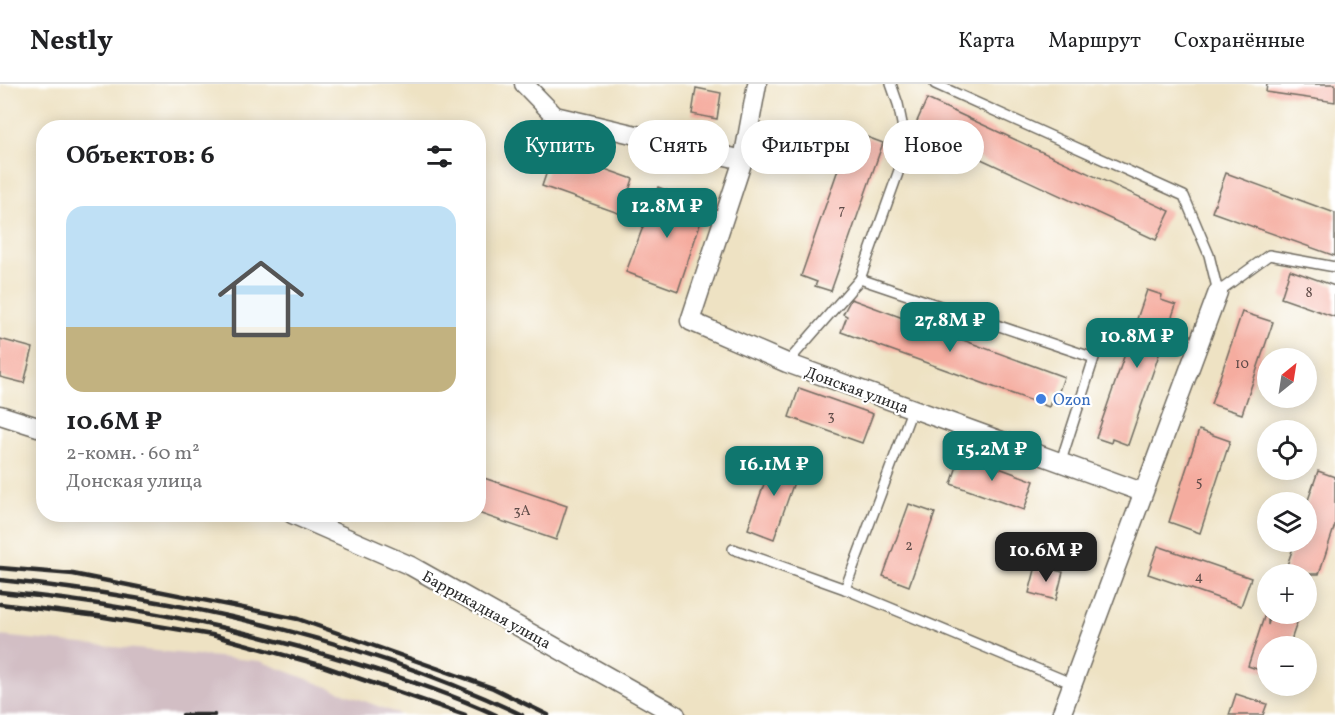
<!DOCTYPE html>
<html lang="ru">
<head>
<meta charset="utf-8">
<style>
	:root { --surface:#fff; --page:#f6f6f6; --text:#202124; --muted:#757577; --line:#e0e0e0; --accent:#0f766e }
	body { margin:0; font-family:Vollkorn,serif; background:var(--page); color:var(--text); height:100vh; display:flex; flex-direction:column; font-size:22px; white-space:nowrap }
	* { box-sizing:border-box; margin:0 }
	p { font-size:20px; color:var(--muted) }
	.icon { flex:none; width:33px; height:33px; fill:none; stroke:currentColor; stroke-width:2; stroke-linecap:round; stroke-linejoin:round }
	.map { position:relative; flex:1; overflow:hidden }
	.side { position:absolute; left:36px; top:36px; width:450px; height:402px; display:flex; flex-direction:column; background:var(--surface); border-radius:24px; box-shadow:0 3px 15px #0003 }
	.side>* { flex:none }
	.banner { position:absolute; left:504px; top:36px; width:570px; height:54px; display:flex; gap:12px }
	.needle { width:39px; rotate:30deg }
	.buttons { position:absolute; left:1257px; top:264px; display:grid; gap:12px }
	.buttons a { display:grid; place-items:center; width:60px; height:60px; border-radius:50%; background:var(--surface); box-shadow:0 3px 15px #0003; font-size:30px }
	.price { position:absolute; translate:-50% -51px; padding:0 14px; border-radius:12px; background:var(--accent); color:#fff; font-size:20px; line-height:39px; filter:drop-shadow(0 2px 3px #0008) }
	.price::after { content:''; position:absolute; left:50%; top:36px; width:18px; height:14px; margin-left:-9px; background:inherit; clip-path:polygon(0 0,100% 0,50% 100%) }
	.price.on { background:#222; color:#fff }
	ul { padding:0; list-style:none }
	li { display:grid; align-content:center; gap:12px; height:318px; padding:0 30px }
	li+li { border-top:2px solid var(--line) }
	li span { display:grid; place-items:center; height:186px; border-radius:18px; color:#555 }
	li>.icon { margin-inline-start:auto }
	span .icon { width:108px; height:108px; fill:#fffc; stroke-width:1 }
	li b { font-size:26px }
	h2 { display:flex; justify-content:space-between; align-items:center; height:72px; padding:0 30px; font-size:26px }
	.chip { padding:0 21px; border-radius:27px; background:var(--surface); box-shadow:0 3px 15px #0003; font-size:21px; line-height:54px }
	.chip.on { background:var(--accent); color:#fff }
	header { display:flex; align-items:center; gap:36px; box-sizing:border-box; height:84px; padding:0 30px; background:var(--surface); border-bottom:2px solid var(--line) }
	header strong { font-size:28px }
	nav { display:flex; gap:33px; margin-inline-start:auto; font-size:21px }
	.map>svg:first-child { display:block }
</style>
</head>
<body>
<header>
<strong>Nestly</strong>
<nav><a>Карта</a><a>Маршрут</a><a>Сохранённые</a></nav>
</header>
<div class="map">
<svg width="1335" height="631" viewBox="0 0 1335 631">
	<rect width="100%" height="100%" fill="#fff"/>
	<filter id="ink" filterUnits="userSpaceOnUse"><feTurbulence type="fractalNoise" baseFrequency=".0167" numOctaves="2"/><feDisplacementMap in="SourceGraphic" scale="12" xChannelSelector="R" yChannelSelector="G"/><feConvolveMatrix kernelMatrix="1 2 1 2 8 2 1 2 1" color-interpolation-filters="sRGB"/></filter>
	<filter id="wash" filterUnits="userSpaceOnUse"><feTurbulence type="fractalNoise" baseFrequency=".008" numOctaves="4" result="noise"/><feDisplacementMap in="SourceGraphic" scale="24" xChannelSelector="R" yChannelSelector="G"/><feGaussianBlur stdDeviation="1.35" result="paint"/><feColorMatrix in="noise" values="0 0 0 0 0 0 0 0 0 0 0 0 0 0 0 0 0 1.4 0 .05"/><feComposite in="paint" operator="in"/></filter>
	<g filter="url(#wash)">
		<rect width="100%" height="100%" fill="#eee2c3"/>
		<polygon fill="#d2bec4" points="0,552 260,577 401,631 0,631"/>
		<g id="blocks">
			<g fill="#f5ac9f">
				<polygon points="1267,0 1335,0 1335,18 1266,8"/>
				<polygon points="696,4 721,9 717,35 692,30"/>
				<polygon points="927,15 1170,127 1156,156 914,44"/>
				<polygon points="850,51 866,57 867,53 883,59 831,207 815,202 817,198 801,192"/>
				<polygon points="554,67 633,95 621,130 542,102"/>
				<polygon points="1226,89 1335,129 1335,172 1212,128"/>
				<polygon points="658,103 706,122 678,207 626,188"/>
				<polygon points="1290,186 1335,202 1335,233 1281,214"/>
				<polygon points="1147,206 1162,211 1161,216 1176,221 1128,361 1112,355 1111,359 1096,354"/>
				<polygon points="851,215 1064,293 1058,310 1054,308 1049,323 841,248 847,232 843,230"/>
				<polygon points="1242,228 1273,238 1242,330 1211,320"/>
				<polygon points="0,255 33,264 24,299 0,293"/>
				<polygon points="799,304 873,330 862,359 789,333"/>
				<polygon points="1199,346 1230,357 1200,449 1169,438"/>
				<polygon points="961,370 1034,397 1024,426 951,400"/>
				<polygon points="774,372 800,381 774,455 748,445"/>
				<polygon points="1318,387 1335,393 1335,441 1319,490 1284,490 1295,458 1306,458 1306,422"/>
				<polygon points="478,392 567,422 556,456 478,429"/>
				<polygon points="909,420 935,429 909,502 883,492"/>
				<polygon points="1158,462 1251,494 1241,522 1148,490"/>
				<polygon points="1036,482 1063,488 1056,516 1029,509"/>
				<polygon points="1265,530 1268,531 1268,541 1271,530 1300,530 1289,562 1268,562 1268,589 1248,582"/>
				<polygon points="1236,610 1267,620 1263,631 1229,631"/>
			</g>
		</g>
	</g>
	<g filter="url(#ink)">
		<use href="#blocks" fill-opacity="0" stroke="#6f6b60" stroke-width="1.5"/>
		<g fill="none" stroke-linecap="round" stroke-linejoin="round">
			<defs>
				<g id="lane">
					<polyline points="891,0 898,20 907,64 860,195 1094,274 1061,377"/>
					<polyline points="935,0 1184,112 1209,171 1218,208 1269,171 1335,183"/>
					<polyline points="787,279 860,195"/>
					<polyline points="733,465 845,505 1071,599"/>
					<polyline points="845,505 912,326"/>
				</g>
				<g id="street">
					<polyline points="524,0 555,32 743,76"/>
					<polyline points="757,0 743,76 690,237 787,279 1142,408"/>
					<polyline points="0,331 44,345"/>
					<polyline points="292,430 411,482 676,631"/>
					<polyline points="1061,631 1218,208"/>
				</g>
			</defs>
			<use href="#lane" stroke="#6f6b60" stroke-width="12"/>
			<use href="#street" stroke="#6f6b60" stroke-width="21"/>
			<use href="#lane" stroke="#fff" stroke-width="9"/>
			<use href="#street" stroke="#fff" stroke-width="18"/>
			<g stroke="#2b2b2b" stroke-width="4.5">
				<polyline points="0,484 73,490 298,535 493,604 548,631"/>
				<path d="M0,496c177,18 360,58 522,135"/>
				<path d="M0,508c118,11 234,34 347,69 50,15 102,32 149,54"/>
				<polyline points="0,520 98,532 212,551 320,581 465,631"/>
				<polyline points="183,631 214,631"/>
			</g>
		</g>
	</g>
	<circle fill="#3f7fe0" stroke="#fff" stroke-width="2" cx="1041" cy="315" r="6"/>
	<g text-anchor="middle" stroke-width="4.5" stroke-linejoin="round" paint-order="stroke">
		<g font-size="14" fill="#5e4b48">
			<text x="842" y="130">7</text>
			<text x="1309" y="213">8</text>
			<text x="1242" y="284">10</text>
			<text x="831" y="336">3</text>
			<text x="1199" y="402">5</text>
			<text x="522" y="431">3А</text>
			<text x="909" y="466">2</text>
			<text x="1199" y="497">4</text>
		</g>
		<g font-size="16" fill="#2b2b2b" stroke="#fff">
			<text transform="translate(857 305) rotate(20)" y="6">Донская улица</text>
			<text transform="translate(487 525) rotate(29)" y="6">Баррикадная улица</text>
		</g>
		<g font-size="16" fill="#366cbe" stroke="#fff" text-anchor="start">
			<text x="1053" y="321">Ozon</text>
		</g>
	</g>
</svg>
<div class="buttons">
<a><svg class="needle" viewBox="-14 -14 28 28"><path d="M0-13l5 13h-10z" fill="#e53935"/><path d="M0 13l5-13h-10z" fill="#757577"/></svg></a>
<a><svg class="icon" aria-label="locate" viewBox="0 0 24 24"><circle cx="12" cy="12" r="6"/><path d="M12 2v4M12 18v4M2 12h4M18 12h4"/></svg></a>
<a><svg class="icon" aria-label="layers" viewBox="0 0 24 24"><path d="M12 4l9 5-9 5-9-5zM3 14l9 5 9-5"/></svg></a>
<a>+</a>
<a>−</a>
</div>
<b class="price" style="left:667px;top:155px">12.8M ₽</b>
<b class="price" style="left:950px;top:269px">27.8M ₽</b>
<b class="price" style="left:1137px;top:285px">10.8M ₽</b>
<b class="price" style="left:992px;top:398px">15.2M ₽</b>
<b class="price" style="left:774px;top:413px">16.1M ₽</b>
<b class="price on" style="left:1046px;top:499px">10.6M ₽</b>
<div class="banner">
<a class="chip on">Купить</a>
<a class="chip">Снять</a>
<a class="chip">Фильтры</a>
<a class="chip">Новое</a>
</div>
<section class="side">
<h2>Объектов: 6<svg class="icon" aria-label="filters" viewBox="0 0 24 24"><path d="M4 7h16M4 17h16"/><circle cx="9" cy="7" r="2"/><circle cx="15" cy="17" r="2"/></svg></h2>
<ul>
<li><span style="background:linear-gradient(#bfe0f5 65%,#c2b280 0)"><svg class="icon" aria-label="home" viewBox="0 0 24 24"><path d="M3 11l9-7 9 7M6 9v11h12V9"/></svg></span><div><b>10.6M ₽</b><p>2-комн. · 60 m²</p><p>Донская улица</p></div></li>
</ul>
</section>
</div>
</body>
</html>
